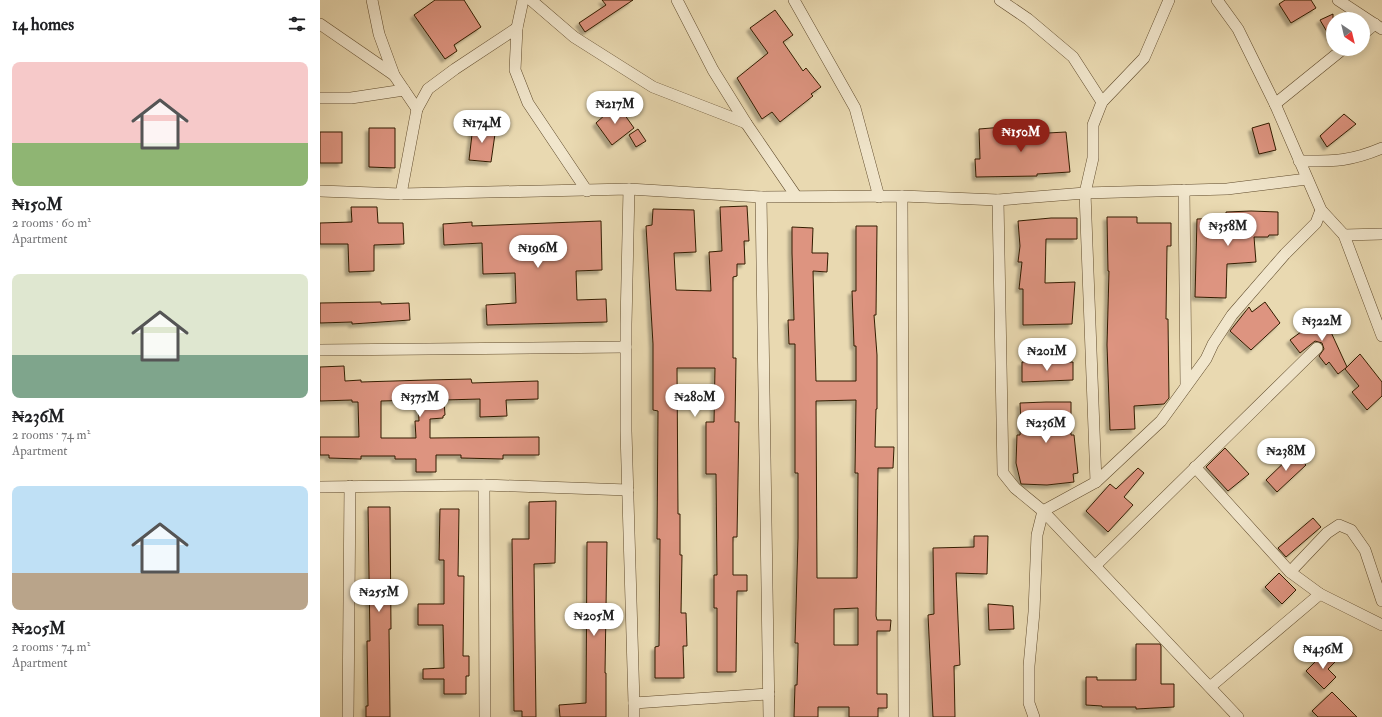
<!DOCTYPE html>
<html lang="en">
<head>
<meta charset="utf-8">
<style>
	:root { --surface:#fff; --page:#f6f6f6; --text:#202124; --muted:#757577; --accent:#8f2418 }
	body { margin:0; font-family:"IM FELL Double Pica",serif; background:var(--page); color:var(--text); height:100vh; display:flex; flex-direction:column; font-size:15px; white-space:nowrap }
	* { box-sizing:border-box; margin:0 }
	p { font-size:13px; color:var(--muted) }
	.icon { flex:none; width:22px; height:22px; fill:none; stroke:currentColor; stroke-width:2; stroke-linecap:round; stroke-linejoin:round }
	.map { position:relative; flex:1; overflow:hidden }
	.side { display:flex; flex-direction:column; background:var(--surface); width:320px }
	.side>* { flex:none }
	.needle { width:26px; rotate:145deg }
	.fabs { position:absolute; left:1006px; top:12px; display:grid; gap:8px }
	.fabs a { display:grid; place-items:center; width:44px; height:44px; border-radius:50%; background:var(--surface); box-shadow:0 2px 10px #0003; font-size:20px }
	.price { position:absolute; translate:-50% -34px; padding:0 9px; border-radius:14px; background:#fff; color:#222; font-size:13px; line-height:26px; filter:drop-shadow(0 1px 2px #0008) }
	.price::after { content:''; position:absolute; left:50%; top:24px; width:12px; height:9px; margin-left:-6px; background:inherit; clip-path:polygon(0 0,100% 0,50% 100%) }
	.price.current { background:var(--accent); color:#fff }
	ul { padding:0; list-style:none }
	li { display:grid; align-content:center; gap:8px; height:212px; padding:0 12px }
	li span { display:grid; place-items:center; height:124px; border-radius:8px; color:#555 }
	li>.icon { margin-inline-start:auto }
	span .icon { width:72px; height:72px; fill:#fffc; stroke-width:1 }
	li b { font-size:17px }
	h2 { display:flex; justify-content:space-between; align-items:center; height:48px; padding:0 12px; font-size:17px }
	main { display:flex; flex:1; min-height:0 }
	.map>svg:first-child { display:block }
</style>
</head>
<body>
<main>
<section class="side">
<h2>14 homes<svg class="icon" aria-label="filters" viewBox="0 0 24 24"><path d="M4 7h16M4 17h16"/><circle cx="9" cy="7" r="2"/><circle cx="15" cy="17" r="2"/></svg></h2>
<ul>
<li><span style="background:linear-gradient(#f6c9c9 65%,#8fb573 0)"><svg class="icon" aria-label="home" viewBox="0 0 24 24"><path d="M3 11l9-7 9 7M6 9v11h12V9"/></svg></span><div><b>₦150M</b><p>2 rooms · 60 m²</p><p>Apartment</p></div></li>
<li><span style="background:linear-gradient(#dfe7d0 65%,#7fa58c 0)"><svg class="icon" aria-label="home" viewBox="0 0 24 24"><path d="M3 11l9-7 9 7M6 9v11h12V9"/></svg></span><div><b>₦236M</b><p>2 rooms · 74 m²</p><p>Apartment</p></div></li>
<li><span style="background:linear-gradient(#bfe0f5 70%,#b9a48a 0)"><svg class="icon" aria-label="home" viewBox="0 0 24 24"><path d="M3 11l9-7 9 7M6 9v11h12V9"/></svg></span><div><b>₦205M</b><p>2 rooms · 74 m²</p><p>Apartment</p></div></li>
</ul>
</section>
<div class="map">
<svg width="1062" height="717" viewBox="0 0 1062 717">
	<defs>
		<filter id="shadow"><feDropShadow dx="-3.5" dy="3.5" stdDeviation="1" flood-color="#0004"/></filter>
	</defs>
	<rect width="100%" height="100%" fill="#e9d9b1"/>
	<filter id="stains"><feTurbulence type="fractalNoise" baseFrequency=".005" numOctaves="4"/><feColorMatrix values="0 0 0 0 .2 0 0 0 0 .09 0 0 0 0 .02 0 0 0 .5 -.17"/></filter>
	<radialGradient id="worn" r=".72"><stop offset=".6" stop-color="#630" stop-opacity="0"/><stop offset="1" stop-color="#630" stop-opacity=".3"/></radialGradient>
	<g fill="#dd9480" stroke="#331c00" fill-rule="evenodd" filter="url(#shadow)">
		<polygon points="115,0 144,0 161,27 134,45 137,51 125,59 94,15"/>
		<polygon points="282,0 313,0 265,32 259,23 286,5"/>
		<polygon points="965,0 991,0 996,8 971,23 959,4"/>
		<polygon points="455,10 473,35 463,42 483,71 486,68 501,87 491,94 493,96 460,122 452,112 442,119 417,78 448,53 430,28"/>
		<polygon points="1013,14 1013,42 1000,20"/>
		<polygon points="297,104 314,128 292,145 276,123"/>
		<polygon points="1024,114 1036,124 1007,147 1000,136"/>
		<polygon points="949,123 956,150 939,154 932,128"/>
		<polygon points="709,125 709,134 746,132 750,172 717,174 717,176 656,177 655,159 660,159 659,129"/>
		<polygon points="153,126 171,126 175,134 171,162 149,160"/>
		<polygon points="49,128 75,128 75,168 49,167"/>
		<polygon points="318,129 326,141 316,147 309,135"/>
		<rect x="0" y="132" width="22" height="31"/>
		<polygon points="427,206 429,241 424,241 425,264 417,264 417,276 413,277 413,358 416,358 415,422 419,422 417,537 413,537 413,575 427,575 427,591 417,591 416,672 397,672 397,608 394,608 394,575 397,575 396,474 386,474 386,422 394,422 395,368 357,368 358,514 360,514 360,555 362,555 361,613 366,613 367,646 363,646 364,678 335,678 335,647 339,646 340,539 337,539 338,411 333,410 333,344 326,226 332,225 333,209 374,210 376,252 354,253 356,290 391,291 389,252 402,251 400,207"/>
		<polygon points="31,207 57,207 58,223 83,223 84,244 54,245 54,271 29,272 28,244 0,244 0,223 32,222"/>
		<polygon points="931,211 958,212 958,235 949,235 948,237 934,237 936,262 907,264 906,298 875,297 877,219 906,218 906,212"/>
		<polygon points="787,217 817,217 817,223 851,223 851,246 847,246 846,319 848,319 849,398 844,404 814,406 815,429 790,430 787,345 789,271 788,271"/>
		<polygon points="731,218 757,218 757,239 726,239 725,283 755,282 752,324 703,325 703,289 699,289 702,262 698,262 700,246 698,221"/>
		<polygon points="281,221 282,270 256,271 257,300 286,299 287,322 167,325 166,305 196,303 195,273 163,274 162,243 124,245 123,224 152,222 152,226"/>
		<path d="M536,226h21l-1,89h-2l3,40v54h-1l-1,38h19l-1,21h-15l-2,148 1,4h14l-1,11h-13v63h10v14h-9v9h-29v-10h-31v10h-24l1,-32h2l1,-33v-9h-3l3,-105v-65h-3v-129h-6l-1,-24h6l-2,-67v-26l21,1 -1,25h16l-1,19 -14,-1 3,110h40v-35h-2l-2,-55h4zM536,400l-1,73h3l-1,105h-40l-1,-177zM538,608v37h-24v-36z"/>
		<polygon points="61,302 61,304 89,303 90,320 32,324 32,322 0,323 0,303"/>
		<polygon points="945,302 960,323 931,350 910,331 929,307 932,312"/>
		<polygon points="1008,312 1017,325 1010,330 1027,367 1018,374 1009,362 1006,365 999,356 1004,349 1002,343 995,341 980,353 970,340"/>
		<polygon points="1040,354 1062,382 1062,396 1047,410 1032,392 1039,386 1025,369"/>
		<polygon points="724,361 724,363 753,362 753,380 702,382 702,362"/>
		<path d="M24,366l1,15 16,-1v2l66,-2 44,-1 1,4 66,-2v18l-32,1 1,16 -27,1v-18l-36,1 1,15 -2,1v2l-13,1v19l109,-1v18h-36v4l-42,-1v-3h-25v17h-20v-13h-21v-3h-34v3l-32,-1v-3h-9v-18h39l-1,-35h-6v-2l-32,1v-34zM98,400l1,21h-4l1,17h-35v-37z"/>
		<polygon points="726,402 751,402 751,435 754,435 758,473 753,474 754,482 727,485 701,484 696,463 697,435 700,435 701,423 700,403"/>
		<polygon points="905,448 929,474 908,491 886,467"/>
		<polygon points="974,453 986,465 957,492 946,480"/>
		<polygon points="818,468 824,473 804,497 813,505 788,532 766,511 790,484 796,489"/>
		<polygon points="236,501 235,563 214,564 216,717 202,717 202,711 194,711 192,539 209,539 209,502"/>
		<polygon points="48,507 70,507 71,629 69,629 70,717 46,717 46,706 48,706 47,641 50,641"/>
		<polygon points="120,509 139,509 138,576 144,576 143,656 149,656 149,676 146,676 146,694 124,694 124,679 103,679 103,669 124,668 123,625 98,625 98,604 124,604 124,560 119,560"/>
		<polygon points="993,518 1001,527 966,557 958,548"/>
		<polygon points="654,536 668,536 667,574 636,573 640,665 634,666 635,717 613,717 608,615 614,614 613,548 654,547"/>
		<polygon points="267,542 287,542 285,673 286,673 286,717 240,717 239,705 266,703"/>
		<polygon points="959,573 976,590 962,604 945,587"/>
		<polygon points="668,604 693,606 694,629 669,630"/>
		<polygon points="816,644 840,644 841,646 841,684 854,684 854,707 816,709 816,707 782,707 782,706 766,705 766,677 777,677 777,680 816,680"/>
		<polygon points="1006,651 1016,661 1008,669 1016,677 1004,689 986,671"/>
		<polygon points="1012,692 1037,717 998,717 992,711"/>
	</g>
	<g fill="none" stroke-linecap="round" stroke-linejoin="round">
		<defs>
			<g id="minor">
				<polyline points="52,0 59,34 74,75 97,109"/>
				<polyline points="203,0 197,28 195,70 208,103 267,191"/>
				<polyline points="211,0 254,37 333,87 426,123"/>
				<polyline points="357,0 393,70 426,123 476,196"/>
				<polyline points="474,0 535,108 559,197"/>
				<polyline points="680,0 708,19 753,57 782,102"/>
				<polyline points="897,0 918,29 955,104 1001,210 1024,235 1062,336"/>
				<polyline points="1018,0 1062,29"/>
				<polyline points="0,24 74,75"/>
				<polyline points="1043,34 1055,24"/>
				<polyline points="0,98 31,98 84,90"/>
				<polyline points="955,104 1023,49"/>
				<path d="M979,161c34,0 50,1 83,-13"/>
				<polyline points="309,189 306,324 306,431 314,703 449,694"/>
				<polyline points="864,190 866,386"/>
				<polyline points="0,191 81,194 309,189 441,197 582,196 678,200 765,193 907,189 987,179"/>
				<polyline points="81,194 97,109 108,89 135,69 197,28"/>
				<polyline points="582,196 584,717"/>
				<polyline points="441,197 449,717"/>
				<polyline points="678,200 683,473 695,488 723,511 918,717"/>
				<polyline points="1024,235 1062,234"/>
				<polyline points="0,350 306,347"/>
				<polyline points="875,467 970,572 1000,594 1062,625"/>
				<polyline points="776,482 765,193 773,158 773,125 782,102 824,58 849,0"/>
				<polyline points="164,485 165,717"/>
				<polyline points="0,487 164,485 308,490"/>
				<polyline points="775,566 997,348"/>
				<polyline points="970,572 1007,533 1019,525 1031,530 1045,550 1062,601"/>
				<polyline points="890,687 1000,594"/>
				<polyline points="28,717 30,486"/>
				<polyline points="314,717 314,703"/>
				<polyline points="714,717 709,703 709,666 714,612 717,535 723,511 776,482 841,421 886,359 893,344 912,315 965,254 996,223 1001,210"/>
			</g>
		</defs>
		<use href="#minor" stroke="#604b2c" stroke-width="12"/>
		<use href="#minor" stroke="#f1e6cc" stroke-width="11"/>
	</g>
	<rect width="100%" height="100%" filter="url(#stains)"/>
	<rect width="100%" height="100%" fill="url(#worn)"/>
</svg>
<div class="fabs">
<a><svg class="needle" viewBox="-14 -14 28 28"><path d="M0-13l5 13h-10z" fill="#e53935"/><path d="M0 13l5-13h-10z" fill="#757577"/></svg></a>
</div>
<b class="price" style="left:295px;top:125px">₦217M</b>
<b class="price" style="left:162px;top:144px">₦174M</b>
<b class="price current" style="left:701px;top:153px">₦150M</b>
<b class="price" style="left:908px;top:247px">₦358M</b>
<b class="price" style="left:218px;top:269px">₦196M</b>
<b class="price" style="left:1002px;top:342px">₦322M</b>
<b class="price" style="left:727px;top:372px">₦201M</b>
<b class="price" style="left:100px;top:418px">₦375M</b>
<b class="price" style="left:375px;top:418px">₦280M</b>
<b class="price" style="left:726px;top:444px">₦236M</b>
<b class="price" style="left:966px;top:472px">₦238M</b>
<b class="price" style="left:59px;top:613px">₦255M</b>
<b class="price" style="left:274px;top:637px">₦205M</b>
<b class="price" style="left:1003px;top:670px">₦436M</b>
</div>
</main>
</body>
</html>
